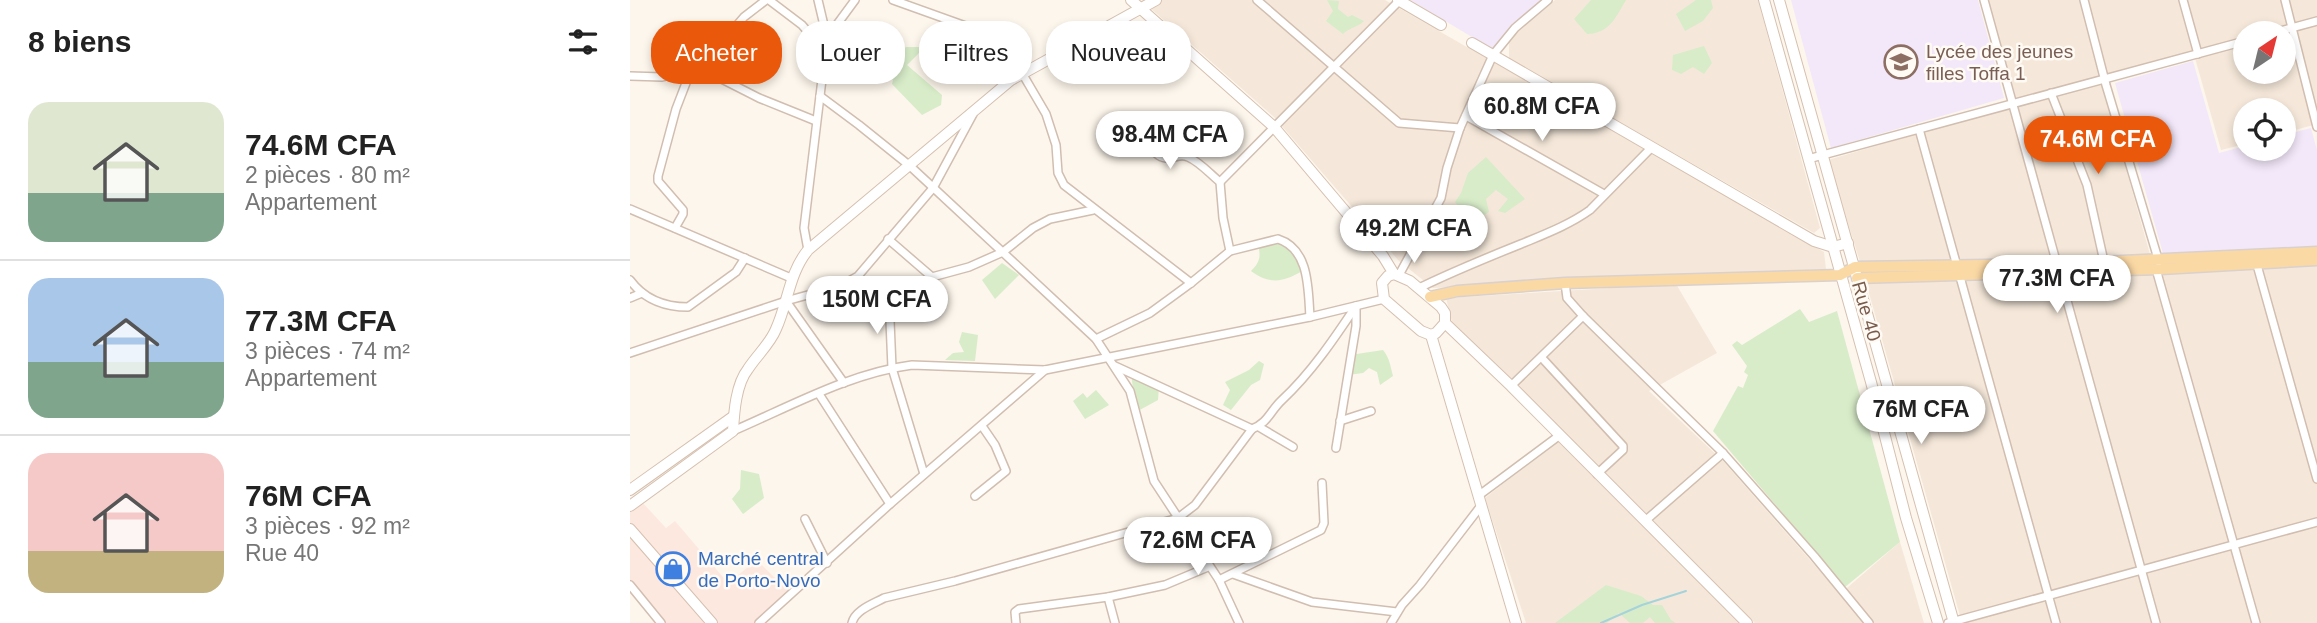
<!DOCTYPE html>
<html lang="fr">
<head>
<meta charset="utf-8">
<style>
	:root { --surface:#fff; --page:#f2f2f2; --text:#222; --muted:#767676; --line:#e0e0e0; --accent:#ea580c }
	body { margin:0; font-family:Helvetica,sans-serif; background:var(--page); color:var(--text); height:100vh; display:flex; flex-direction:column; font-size:26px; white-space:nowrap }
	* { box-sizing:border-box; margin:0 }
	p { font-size:23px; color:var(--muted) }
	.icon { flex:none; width:38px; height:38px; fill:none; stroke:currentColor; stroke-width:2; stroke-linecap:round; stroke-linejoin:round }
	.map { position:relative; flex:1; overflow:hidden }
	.side { display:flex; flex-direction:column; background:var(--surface); width:630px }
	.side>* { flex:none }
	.guide { position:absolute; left:21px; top:21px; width:665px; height:63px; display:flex; gap:14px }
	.needle { width:46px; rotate:35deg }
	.fabs { position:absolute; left:1603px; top:21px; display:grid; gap:14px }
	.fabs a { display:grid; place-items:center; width:63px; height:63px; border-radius:50%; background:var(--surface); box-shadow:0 4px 10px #0003; font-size:35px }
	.price { position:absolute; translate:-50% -60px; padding:0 16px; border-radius:24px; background:#fff; color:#222; font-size:23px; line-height:46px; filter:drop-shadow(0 2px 4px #0008) }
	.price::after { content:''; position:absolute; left:50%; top:42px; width:21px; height:16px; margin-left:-10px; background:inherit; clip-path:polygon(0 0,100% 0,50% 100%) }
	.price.on { background:var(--accent); color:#fff }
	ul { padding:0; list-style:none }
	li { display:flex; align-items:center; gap:21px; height:175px; padding:0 28px }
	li+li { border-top:2px solid var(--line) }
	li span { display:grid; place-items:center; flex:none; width:196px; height:140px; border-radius:21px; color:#555 }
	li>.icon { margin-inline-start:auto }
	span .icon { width:84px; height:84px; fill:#fffc; stroke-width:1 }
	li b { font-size:30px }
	h2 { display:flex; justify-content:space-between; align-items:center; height:84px; padding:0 28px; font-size:30px }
	.chip { padding:0 24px; border-radius:28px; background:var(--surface); box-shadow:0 4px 10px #0003; font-size:24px; line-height:63px }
	.chip.on { background:var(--accent); color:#fff }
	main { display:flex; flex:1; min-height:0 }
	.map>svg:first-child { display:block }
</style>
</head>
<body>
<main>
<section class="side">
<h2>8 biens<svg class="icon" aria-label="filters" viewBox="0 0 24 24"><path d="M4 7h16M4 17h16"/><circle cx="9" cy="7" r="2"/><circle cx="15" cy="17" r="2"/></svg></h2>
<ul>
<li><span style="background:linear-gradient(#dfe7d0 65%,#7fa58c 0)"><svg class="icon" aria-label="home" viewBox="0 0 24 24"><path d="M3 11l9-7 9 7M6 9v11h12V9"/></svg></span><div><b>74.6M CFA</b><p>2 pièces · 80 m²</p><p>Appartement</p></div></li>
<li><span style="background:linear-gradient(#a9c7e8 60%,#7fa58c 0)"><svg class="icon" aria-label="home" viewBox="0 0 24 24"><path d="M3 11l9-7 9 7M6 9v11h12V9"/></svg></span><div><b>77.3M CFA</b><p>3 pièces · 74 m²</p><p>Appartement</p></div></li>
<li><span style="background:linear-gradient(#f6c9c9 70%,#c2b280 0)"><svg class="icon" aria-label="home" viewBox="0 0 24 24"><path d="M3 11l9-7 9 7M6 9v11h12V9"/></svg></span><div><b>76M CFA</b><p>3 pièces · 92 m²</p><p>Rue 40</p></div></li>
</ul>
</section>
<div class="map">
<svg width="1687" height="623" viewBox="0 0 1687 623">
	<rect width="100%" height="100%" fill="#fdf6ec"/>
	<g fill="#f5e8da" fill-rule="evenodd">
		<polygon points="511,0 755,0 1194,252 1196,269 803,288 769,261 644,117"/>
		<polygon points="925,0 1128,0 1190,228 1184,233 879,59 879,40"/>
		<path d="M1358,0h329v124l-33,9v-23h-39v34l-24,6 -28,-99 -93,25 51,182 -290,7 -33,-105 190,-56zM1615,33h39v39h-39z"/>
		<polygon points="1687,265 1687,623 1332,623 1235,279"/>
		<polygon points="1046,284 1087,353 1019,391 1093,461 1210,594 1270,542 1294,623 1125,623 822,322 816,298"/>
		<polygon points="928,440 1110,623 896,623 855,498"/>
	</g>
	<polygon fill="#fde8e0" points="12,502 36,528 45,521 98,583 127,560 144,577 163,587 131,615 135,623 26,623 0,593 0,512"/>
	<g fill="#f3e8fa">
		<polygon points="780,0 912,0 881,25 862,49"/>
		<polygon points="1161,0 1348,0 1374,98 1201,148"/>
		<polygon points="1563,61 1589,153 1615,146 1615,149 1654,149 1654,135 1681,128 1687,150 1687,246 1534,257 1485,83"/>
	</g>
	<g fill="#d8ecc9">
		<path d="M697,0l12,1 -1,8 10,8 4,-2 12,6c-7,7 -14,6 -21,13l-17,-13 7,-10z"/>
		<path d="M961,0h35c-10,17 -17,34 -39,34l-13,-15z"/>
		<polygon points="1066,0 1081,0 1083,8 1073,21 1055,31 1046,14"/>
		<polygon points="1074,46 1082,63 1074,74 1063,67 1051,74 1042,70 1043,55"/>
		<polygon points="277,47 290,47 289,53 277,65 312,95 311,105 292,115 262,84 263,80 253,72 267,60 269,49"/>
		<polygon points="856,157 895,199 875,213 868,211 878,199 866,190 856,199 859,212 846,220 828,213 830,208 825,202 831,193 838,173"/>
		<path d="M648,239l13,11 11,21c-20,12 -33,13 -51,0 9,-9 10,-14 7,-27z"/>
		<polygon points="372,263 389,275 365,299 352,280"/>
		<polygon points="1170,309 1179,322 1207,311 1270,542 1215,587 1083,431 1108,386 1113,388 1118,375 1114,372 1117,366 1102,345 1107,341 1112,345"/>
		<polygon points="332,332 348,335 345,361 315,360 323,353 334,352 329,342"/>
		<path d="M753,350c7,9 7,15 10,26l-13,9 -3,-13 -8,-4 -6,5 -15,2 2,-20z"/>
		<polygon points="629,361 634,364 630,380 621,385 601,410 593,405 600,390 595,382 619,370"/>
		<polygon points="501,373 529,386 528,400 506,412"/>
		<polygon points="466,390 479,405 455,419 443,401 453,393 457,398"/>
		<polygon points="111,470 129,474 134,498 113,514 102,499 110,489"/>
		<polygon points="976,585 1011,596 1023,605 1032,605 1041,620 1046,623 1025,623 1020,617 1013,623 1000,623 989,613 977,623 925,623"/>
	</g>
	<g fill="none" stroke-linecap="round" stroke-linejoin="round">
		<polyline stroke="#a5d3da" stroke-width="2" points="971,623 1012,605 1056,591"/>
		<defs>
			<g id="street">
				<polyline points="139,0 172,25 195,52"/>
				<polyline points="263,0 344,29 392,73 416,114 426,145 428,173 434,185 561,283"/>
				<polyline points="627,0 769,123 830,128"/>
				<polyline points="1354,0 1526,623"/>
				<polyline points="1454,0 1476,85 1529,262"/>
				<polyline points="1553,0 1568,54"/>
				<polyline points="1655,0 1687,127"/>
				<polyline points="1643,33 1687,21"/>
				<polyline points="197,38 225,0"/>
				<polyline points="70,68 129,98 186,121"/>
				<polyline points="0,76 32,77 70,68 114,17 136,0"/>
				<polyline points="1421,93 1457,185 1475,266"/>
				<polyline points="190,96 229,125 280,166 466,339 500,391 524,481 589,580 609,623"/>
				<polyline points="836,116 974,194"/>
				<polyline points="1289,129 1426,623"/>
				<path d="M511,135c7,7 13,22 25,23 8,1 14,-5 22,-1 12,5 22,17 32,25l3,36 7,33"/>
				<polyline points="1178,159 1615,41"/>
				<polyline points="590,182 769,1"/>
				<polyline points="0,209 161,278"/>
				<polyline points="45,228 53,214 53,210 28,181 28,176 46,109 61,70"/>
				<polyline points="258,239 302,277"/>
				<polyline points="178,250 174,228 197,38 188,0"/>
				<polyline points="1627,265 1687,479"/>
				<polyline points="1526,269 1626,623"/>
				<polyline points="769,275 811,198 817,168 830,128 863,55 885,28 918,0"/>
				<path d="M0,280c14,19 35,27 58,27l48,-35 9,-14"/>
				<polyline points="935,283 937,298 953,316 1093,453 1184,556 1239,623"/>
				<path d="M789,288c33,-16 67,-30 102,-44 24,-10 48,-19 69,-34l62,-63"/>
				<polyline points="0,298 12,293"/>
				<polyline points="156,301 214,383"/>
				<path d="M466,339l54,-26 41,-30 39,-32 48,-12c32,10 30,51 32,78"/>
				<polyline points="0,353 156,301 210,286 228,276 303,188 343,114"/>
				<polyline points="912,358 993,446 993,450 967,474"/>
				<polyline points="485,366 622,429"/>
				<polyline points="881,386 953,316"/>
				<polyline points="189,394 260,504"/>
				<polyline points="710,421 741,411"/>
				<polyline points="629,427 663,447"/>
				<path d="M103,431c58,-25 117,-58 179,-66l133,5 265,-53 74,-18"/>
				<polyline points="706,448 726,326 726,307"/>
				<polyline points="294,474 262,368 260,321 264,311 302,277 339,267 373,252 403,228 420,219 463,210"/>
				<polyline points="345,496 376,471 365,445 352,426"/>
				<polyline points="848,496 930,435"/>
				<polyline points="175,519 197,563"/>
				<polyline points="1015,521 1093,453"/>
				<polyline points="603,574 682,602 767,612"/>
				<polyline points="589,580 691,530 694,523 692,483"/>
				<polyline points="0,585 31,623"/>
				<polyline points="478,597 485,623"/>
				<polyline points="129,623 260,504 415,370"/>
				<path d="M222,623c3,-13 21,-19 32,-25l71,-17 223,-63 17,-13 57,-76c16,-6 18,-18 30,-29 29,-27 52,-61 74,-94"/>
				<polyline points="386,623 385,612 389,609 478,597 535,585 578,567"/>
				<polyline points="761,623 772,605 790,585 850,507"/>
				<polyline points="1318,623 1687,522"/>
			</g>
			<g id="secondary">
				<polyline points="501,0 644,127 753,256 764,274"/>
				<polyline points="768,0 811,25"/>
				<polyline points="1134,0 1241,382 1276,518 1308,623"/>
				<polyline points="1149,0 1324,623"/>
				<polyline points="842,43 1184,241 1203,247 1218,243"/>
				<polygon points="764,274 780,281 811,307 815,313 815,323 806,333 801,335 791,331 754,299 752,283 758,276"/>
				<polyline points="815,323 881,386 1117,623"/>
				<polyline points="801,335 886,623"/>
				<polyline points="0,490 104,416"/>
				<path d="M0,506l103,-75c1,-19 3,-47 15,-62 9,-14 22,-25 28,-40 12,-26 13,-56 32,-79l203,-170 145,-80"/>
				<polyline points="0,529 82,623"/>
			</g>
			<g id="primary">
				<polyline points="1227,278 1531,269 1687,260"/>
				<polyline points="800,297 827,291 935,283 1210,275 1225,267 1427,264 1687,252"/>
			</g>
		</defs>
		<use href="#street" stroke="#d1beb0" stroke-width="10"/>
		<use href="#secondary" stroke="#d6c0b0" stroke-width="12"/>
		<use href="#primary" stroke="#dad1cd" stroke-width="13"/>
		<use href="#street" stroke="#fff" stroke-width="7"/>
		<use href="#secondary" stroke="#fff" stroke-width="10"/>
		<use href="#primary" stroke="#fbd9a5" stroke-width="10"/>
	</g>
	<defs>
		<symbol id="school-ring" viewBox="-11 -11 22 22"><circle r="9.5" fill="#fffaf3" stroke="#8d6e63" stroke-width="1.5"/><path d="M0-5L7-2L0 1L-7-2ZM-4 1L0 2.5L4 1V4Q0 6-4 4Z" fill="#8d6e63"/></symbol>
		<symbol id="shop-ring" viewBox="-11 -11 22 22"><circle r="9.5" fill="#fffaf3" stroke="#3f7fe0" stroke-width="1.5"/><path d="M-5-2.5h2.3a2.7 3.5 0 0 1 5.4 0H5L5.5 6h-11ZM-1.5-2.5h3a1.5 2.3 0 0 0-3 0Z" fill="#3f7fe0"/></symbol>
	</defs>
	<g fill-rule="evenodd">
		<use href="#school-ring" x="1252" y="43" width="38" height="38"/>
		<use href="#shop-ring" x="24" y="550" width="38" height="38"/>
	</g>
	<g text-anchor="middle" stroke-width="5" stroke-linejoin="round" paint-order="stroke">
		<g font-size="19" fill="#785e54" stroke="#fffaf3" text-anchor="start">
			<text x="1296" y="58">Lycée des jeunes<tspan x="1296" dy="22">filles Toffa 1</tspan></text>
		</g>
		<g font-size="19" fill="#7a5c4d" stroke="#fffaf3">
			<text transform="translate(1237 311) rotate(74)" y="7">Rue 40</text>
		</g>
		<g font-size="19" fill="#366cbe" stroke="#fffaf3" text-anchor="start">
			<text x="68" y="565">Marché central<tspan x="68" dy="22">de Porto-Novo</tspan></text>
		</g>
	</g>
</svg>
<div class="fabs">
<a><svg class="needle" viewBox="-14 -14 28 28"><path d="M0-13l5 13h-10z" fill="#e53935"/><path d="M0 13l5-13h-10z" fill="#767676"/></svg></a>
<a><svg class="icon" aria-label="locate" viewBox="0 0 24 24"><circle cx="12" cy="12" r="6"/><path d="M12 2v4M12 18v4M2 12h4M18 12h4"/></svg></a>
</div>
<b class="price" style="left:912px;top:143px">60.8M CFA</b>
<b class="price" style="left:540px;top:171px">98.4M CFA</b>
<b class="price on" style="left:1468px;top:176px">74.6M CFA</b>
<b class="price" style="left:784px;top:265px">49.2M CFA</b>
<b class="price" style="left:1427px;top:315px">77.3M CFA</b>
<b class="price" style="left:247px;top:336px">150M CFA</b>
<b class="price" style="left:1291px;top:446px">76M CFA</b>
<b class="price" style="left:568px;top:577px">72.6M CFA</b>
<div class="guide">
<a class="chip on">Acheter</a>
<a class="chip">Louer</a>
<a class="chip">Filtres</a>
<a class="chip">Nouveau</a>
</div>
</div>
</main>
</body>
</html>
